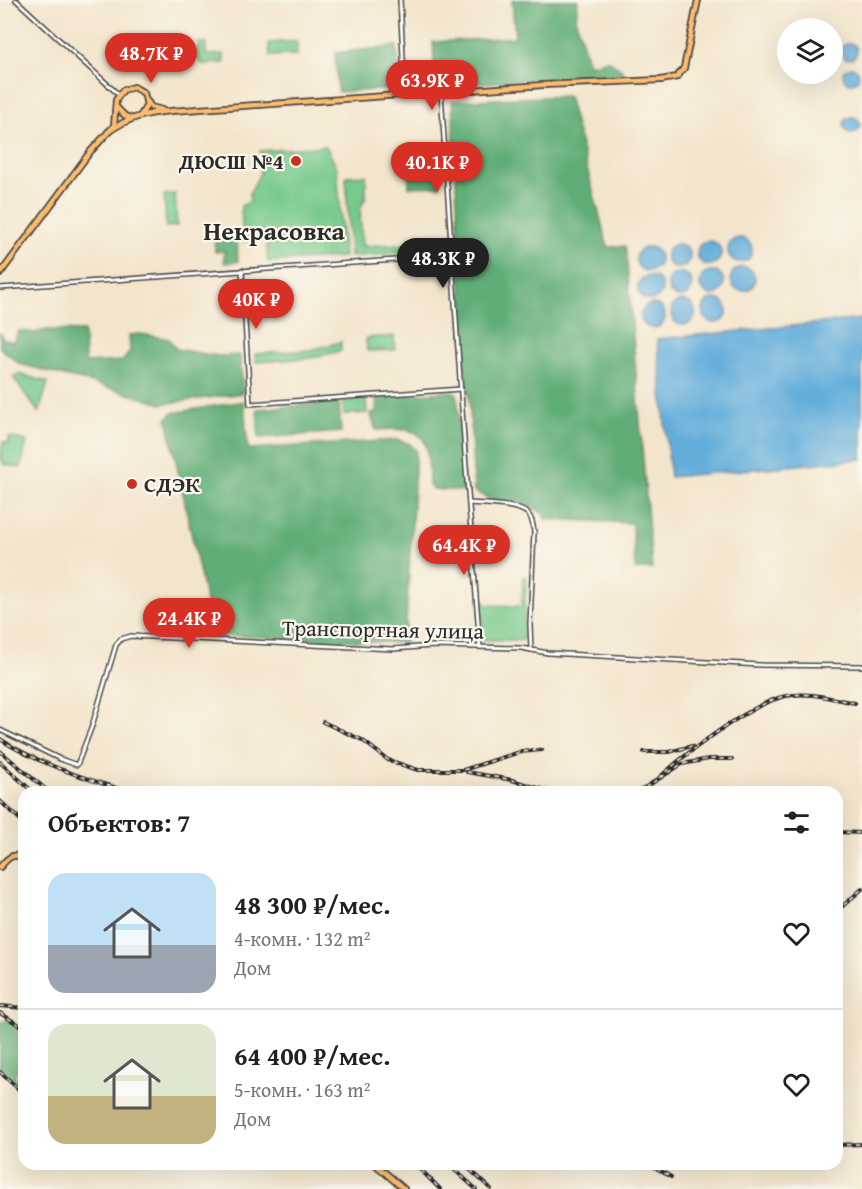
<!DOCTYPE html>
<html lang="ru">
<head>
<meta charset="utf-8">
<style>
	:root { --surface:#fff; --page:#f6f6f6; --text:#202124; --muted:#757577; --line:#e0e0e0; --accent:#d93025 }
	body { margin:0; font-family:"Gentium Book Plus",serif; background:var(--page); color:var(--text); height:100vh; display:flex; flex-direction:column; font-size:22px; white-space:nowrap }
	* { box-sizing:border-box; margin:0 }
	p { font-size:20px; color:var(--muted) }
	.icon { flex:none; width:33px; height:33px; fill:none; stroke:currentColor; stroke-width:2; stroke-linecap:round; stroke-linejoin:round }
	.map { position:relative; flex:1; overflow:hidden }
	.side { position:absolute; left:18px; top:786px; width:825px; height:384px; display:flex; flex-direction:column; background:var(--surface); border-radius:18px; box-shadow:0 6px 24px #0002 }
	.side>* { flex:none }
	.fabs { position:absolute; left:777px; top:18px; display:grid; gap:12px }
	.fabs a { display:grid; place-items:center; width:66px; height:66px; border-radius:50%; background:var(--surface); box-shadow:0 6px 24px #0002; font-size:30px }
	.price { position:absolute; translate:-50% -51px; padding:0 14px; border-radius:21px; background:var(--accent); color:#fff; font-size:20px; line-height:39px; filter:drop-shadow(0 2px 3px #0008) }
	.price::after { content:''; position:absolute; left:50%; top:36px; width:18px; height:14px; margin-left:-9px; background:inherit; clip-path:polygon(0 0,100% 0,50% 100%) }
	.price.active { background:#222; color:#fff }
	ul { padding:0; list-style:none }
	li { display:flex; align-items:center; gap:18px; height:150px; padding:0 30px }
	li+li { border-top:2px solid var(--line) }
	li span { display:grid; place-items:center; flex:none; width:168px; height:120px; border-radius:18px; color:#555 }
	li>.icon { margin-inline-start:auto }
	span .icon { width:72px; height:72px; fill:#fffc; stroke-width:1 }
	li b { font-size:26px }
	h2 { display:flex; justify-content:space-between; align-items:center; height:72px; padding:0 30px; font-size:26px }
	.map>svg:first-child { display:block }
</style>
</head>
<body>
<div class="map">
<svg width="862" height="1189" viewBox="0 0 862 1189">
	<rect width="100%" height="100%" fill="#fbf7ec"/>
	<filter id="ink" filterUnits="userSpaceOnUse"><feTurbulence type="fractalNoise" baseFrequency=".0167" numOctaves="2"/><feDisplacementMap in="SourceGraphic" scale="12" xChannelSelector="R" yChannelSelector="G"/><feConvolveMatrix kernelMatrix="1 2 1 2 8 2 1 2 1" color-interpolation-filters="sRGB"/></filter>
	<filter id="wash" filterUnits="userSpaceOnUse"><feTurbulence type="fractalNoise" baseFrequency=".008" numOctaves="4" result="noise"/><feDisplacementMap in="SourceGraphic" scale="24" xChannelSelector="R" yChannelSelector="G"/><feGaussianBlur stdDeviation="1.35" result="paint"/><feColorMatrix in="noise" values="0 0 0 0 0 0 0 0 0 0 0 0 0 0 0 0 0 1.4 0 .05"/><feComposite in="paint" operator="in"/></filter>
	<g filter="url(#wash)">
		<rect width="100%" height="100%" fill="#f3e5cc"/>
		<g fill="#77c98b" stroke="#517a5b" stroke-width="1.5">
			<polygon points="297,41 297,55 270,56 269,43"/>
			<polygon points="199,43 206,43 206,55 224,54 224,63 202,64 195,56"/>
			<polygon points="326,146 337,168 344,257 268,262 266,239 243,241 241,206 250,202 249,195 260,173 260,151"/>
			<polygon points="366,175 366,197 360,209 362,246 410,244 411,252 350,257 346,178 347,176"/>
			<polygon points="175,194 177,226 166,227 164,195"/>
			<polygon points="394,336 395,350 367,351 366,338"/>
			<polygon points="341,342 341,351 311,358 256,362 255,354 310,350"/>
			<polygon points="18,374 48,382 39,413 13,377"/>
			<polygon points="366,399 367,413 344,415 343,401"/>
			<polygon points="9,437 27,441 21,468 3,464 4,461 0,460 3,442 8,443"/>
			<polygon points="523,577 527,577 523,640 484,640 481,602 485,601 486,605 522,606"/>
		</g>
		<g fill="#61ad77" stroke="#466c51" stroke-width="1.5">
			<polygon points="512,0 578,0 576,20 589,65 608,60 621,69 625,77 545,79 409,88 408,82 435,81 433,42 515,37"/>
			<polygon points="397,46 399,85 396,89 338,92 335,53"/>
			<polygon points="568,96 607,244 609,247 625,246 626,250 652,569 635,569 632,523 545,519 543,513 529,506 493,501 474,491 469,394 465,374 452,101"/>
			<polygon points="440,163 440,186 409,187 408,164"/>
			<polygon points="237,232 238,262 224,263 224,251 215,252 214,233"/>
			<polygon points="46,330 84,331 85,363 123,361 130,351 129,335 141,334 169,339 176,349 218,356 240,355 243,393 162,404 82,380 68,377 20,364 0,348 0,332 2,338 13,342 19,331 35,333"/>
			<path d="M452,391l5,3 7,97 -31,-2 -4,-4c-1,-48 0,-59 -53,-55l-6,-17 7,-1 -1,-14z"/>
			<polygon points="244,401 248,449 397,440 410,444 416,451 405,643 211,635 211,626 167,419 172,413"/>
			<polygon points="339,402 341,432 259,438 257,409"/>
			<polygon points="8,1020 24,1030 24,1058 14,1077 24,1080 24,1091 0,1069 0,1022"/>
		</g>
		<g fill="#63addb" stroke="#476c83" stroke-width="1.5">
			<circle cx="849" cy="51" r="8"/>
			<circle cx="851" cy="75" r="8"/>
			<circle cx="852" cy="125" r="8"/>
			<circle cx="740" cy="250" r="12"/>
			<circle cx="709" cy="253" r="12"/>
			<circle cx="678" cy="256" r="12"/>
			<circle cx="648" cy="259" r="12"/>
			<circle cx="743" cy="279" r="12"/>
			<circle cx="712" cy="283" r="12"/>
			<circle cx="680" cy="285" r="12"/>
			<circle cx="650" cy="288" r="12"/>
			<circle cx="715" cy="311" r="12"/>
			<circle cx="683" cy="313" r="12"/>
			<circle cx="653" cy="316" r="12"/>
			<polygon points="862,319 862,459 670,477 657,339"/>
		</g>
	</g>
	<g filter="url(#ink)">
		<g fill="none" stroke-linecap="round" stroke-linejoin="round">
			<defs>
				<g id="minor">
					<polyline points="16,0 118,94"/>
					<polyline points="400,0 405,94"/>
					<polyline points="441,93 465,454 480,647"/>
					<polyline points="242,270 250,404 461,389"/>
					<polyline points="0,288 452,256"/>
					<path d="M469,503c14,1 49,1 59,11 5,5 5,12 6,18l-4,92 1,26"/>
					<polyline points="0,730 60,759 77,765 92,726 116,645 121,639 131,636 393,649 432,646 521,648 548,653 760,665 862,666"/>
				</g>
				<g id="major">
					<polyline points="147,101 151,107 162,110"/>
					<polyline points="117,108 125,116 131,118"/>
					<path d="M108,132c19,-14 39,-19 63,-21l372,-26 118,-5 16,-3 7,-9 14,-68"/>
					<polyline points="0,274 90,152 114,126 116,100 123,90 134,87 144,93 147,105 141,115"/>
					<path d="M0,867c7,-8 13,-16 24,-8"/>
					<polyline points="375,1164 404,1189"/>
				</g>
			</defs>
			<use href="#minor" stroke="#494743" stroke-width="6"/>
			<use href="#major" stroke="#494743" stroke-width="8"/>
			<use href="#minor" stroke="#fff" stroke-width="3"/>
			<use href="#major" stroke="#fdbc6f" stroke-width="4.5"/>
			<defs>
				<g id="rail">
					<polyline points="323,722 362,740 388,760 418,770 463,770 520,752 542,750"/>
					<path d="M0,739c40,26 83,38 128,53"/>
					<polyline points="0,751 49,792"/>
					<polyline points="644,752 669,752 692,746"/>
					<polyline points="0,762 33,792"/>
					<polyline points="467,772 512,780 551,792"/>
					<path d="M659,778c26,-24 94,-76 127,-82 22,-5 47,3 69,7"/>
					<polyline points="638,792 682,764 709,759 732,759"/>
					<polyline points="0,801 24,823"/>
					<polyline points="837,832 862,833"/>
					<polyline points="837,911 862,889"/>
					<polyline points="0,1006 24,1008"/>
					<polyline points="0,1013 24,1028"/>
					<polyline points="0,1072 24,1094"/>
					<polyline points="837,1145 862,1144"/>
					<polyline points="415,1164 440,1189"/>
					<polyline points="448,1164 476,1189"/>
					<polyline points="464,1164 491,1189"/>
					<polyline points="649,1164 671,1177"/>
				</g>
			</defs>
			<use href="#rail" stroke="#2b2b2b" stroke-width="4"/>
			<use href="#rail" stroke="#fbf7ec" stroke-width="1.5" stroke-dasharray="4.5" stroke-linecap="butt"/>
		</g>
	</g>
	<g fill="#c8321e" stroke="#fbf7ec" stroke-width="2">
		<circle cx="296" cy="161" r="6"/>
		<circle cx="132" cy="484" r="6"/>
	</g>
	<g text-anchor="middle" stroke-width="4.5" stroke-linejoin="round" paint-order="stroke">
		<g font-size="22" font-weight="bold" fill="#2b2b2b" stroke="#fbf7ec" text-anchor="end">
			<text x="284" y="169">ДЮСШ №4</text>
			<text x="144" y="492" text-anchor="start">СДЭК</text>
		</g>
		<g font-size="22" fill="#2b2b2b" stroke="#fbf7ec">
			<text transform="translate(383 629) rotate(1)" y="8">Транспортная улица</text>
		</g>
		<g font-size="26" font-weight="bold" fill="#2b2b2b" stroke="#fbf7ec">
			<text x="274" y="240">Некрасовка</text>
		</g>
	</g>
</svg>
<div class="fabs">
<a><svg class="icon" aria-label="layers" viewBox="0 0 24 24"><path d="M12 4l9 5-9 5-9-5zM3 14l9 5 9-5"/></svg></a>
</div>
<b class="price" style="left:151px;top:84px">48.7K ₽</b>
<b class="price" style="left:432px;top:111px">63.9K ₽</b>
<b class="price" style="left:437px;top:193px">40.1K ₽</b>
<b class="price active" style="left:443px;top:289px">48.3K ₽</b>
<b class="price" style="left:256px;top:330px">40K ₽</b>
<b class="price" style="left:464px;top:576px">64.4K ₽</b>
<b class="price" style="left:189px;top:649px">24.4K ₽</b>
<section class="side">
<h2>Объектов: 7<svg class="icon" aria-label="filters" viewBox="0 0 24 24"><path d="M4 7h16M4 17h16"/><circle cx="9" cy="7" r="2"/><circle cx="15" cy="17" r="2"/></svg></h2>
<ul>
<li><span style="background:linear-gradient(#bfe0f5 60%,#9aa5b1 0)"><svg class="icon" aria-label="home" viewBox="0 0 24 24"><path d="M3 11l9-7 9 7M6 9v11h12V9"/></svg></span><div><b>48 300 ₽/мес.</b><p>4-комн. · 132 m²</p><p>Дом</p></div><svg class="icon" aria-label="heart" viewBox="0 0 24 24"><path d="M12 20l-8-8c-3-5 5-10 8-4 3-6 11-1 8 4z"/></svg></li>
<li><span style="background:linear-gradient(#dfe7d0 60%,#c2b280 0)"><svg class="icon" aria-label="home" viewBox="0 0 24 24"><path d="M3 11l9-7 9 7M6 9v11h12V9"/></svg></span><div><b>64 400 ₽/мес.</b><p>5-комн. · 163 m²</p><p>Дом</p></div><svg class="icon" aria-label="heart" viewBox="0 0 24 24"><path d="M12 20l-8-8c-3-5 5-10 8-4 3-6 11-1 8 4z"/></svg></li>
</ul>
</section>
</div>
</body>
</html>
